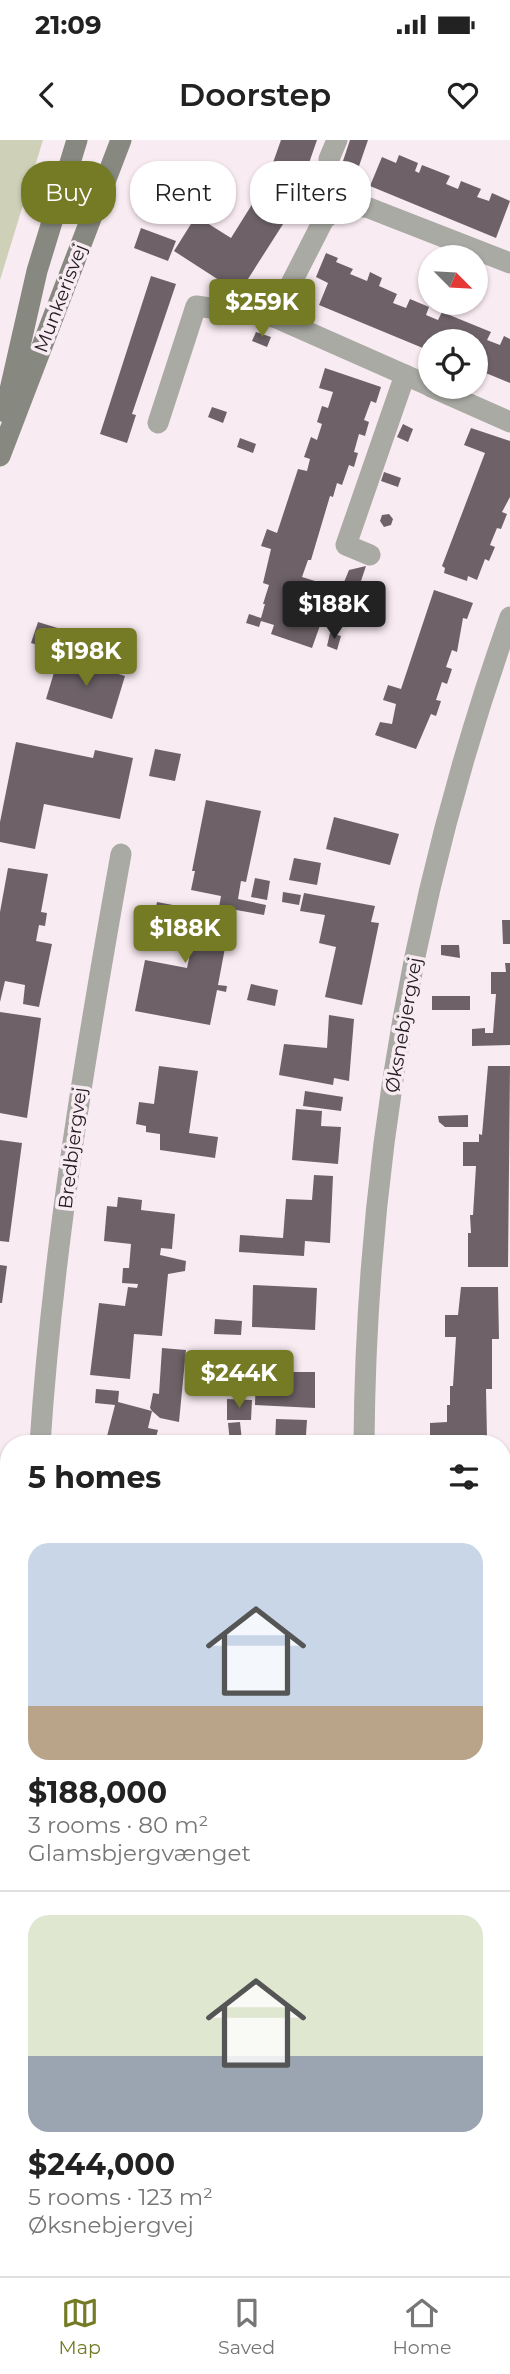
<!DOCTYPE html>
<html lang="en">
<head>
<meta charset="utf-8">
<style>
	:root { --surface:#fff; --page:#f2f2f2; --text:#222; --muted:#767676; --line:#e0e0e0; --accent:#757b25 }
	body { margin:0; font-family:Montserrat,sans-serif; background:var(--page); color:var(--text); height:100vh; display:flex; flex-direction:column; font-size:26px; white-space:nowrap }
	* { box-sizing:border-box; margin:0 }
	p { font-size:23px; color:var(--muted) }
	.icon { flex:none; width:38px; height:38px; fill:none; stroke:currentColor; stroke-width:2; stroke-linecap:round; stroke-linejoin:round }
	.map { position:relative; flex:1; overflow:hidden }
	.panel { position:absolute; left:0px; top:1295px; width:511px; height:842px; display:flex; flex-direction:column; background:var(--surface); border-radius:28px 28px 0 0; box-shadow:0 2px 5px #0004 }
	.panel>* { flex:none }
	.hud { position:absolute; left:21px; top:21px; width:469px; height:63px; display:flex; gap:14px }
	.needle { width:46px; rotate:114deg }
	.tools { position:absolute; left:418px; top:105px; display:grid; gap:14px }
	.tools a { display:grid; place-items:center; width:70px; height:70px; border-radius:50%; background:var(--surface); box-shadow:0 2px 5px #0004; font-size:35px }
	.price { position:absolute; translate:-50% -60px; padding:0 16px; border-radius:7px; background:var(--accent); color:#fff; font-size:23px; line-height:46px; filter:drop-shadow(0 2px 4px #0008) }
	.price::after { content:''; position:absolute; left:50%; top:42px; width:21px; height:16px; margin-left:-10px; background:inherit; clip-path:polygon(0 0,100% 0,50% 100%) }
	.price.active { background:#222; color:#fff }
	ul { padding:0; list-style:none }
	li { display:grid; align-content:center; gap:14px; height:371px; padding:0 28px }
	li+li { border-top:2px solid var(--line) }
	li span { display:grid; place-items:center; height:217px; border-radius:21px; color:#555 }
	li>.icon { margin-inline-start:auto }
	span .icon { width:126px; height:126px; fill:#fffc; stroke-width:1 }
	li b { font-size:30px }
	h2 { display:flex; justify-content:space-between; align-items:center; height:84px; padding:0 28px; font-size:30px }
	.tag { padding:0 24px; border-radius:28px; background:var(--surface); box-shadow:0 2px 5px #0004; font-size:24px; line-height:63px }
	.tag.active { background:var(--accent); color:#fff }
	.status { display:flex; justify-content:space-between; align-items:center; height:49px; padding:0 35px; background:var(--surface); direction:ltr }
	.status svg { height:19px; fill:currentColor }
	header { display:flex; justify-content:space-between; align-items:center; height:91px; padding:0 28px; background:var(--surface); font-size:32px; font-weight:600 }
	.dock { display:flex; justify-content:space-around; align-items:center; height:98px; border-top:2px solid var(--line); background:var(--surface); font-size:19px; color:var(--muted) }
	.dock a { display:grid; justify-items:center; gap:4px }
	.dock .active { color:var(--accent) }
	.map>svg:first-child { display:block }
</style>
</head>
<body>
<div class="status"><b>21:09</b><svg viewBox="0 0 49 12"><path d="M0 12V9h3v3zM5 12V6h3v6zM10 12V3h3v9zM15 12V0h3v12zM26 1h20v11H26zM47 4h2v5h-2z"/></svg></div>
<header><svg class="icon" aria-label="back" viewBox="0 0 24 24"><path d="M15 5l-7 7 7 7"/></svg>Doorstep<svg class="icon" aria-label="heart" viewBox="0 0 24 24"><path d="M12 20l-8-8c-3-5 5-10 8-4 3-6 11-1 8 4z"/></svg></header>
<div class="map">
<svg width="510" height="2136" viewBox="0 0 510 2136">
	<rect width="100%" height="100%" fill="#f9ebf2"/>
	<polygon fill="#ced1b7" points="0,0 43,0 0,140"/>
	<g fill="#6e6268">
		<polygon points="281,0 317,0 301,46 269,34"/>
		<polygon points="350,0 368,0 358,29 342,24"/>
		<polygon points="399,15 418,23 415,31 419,33 422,25 450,36 446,44 458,49 461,41 481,49 477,57 489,61 492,53 510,61 496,98 370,46 382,17 396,23"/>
		<polygon points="261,50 292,70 239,153 174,111 196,76 231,98"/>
		<polygon points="141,88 176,101 168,121 134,108"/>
		<polygon points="326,113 338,118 336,122 353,129 350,134 367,141 370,132 382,138 379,146 397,154 393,163 406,168 410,159 429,167 426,175 438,180 442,172 491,192 487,200 500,205 504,196 510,199 510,243 476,229 476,201 430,201 430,211 319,165 328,143 316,137"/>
		<polygon points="151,136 176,144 132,274 136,275 127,303 100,294"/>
		<polygon points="256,192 271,197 267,207 252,201"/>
		<polygon points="325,228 381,247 376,263 371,261 364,280 369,282 365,296 359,294 354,312 358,313 354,327 349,325 342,345 337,343 333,357 330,356 311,420 308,420 302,437 315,441 311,456 305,455 300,470 323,477 312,508 271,494 274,485 261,481 259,487 246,483 249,474 261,478 265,464 263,464 269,445 263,443 271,409 261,406 267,389 277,393 298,329 307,331 310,319 304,317 311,297 317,300 322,284 317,282 322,266 328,268 333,252 319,248"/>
		<polygon points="212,267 227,272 223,283 208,277"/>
		<polygon points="403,284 413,289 408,302 397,297"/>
		<polygon points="471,288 510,301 510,357 502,372 507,374 501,389 497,388 490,405 495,407 489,421 485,419 477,440 468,436 467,441 444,433 445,428 442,426 485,313 464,305"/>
		<polygon points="240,298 256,304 253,313 237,307"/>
		<polygon points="384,332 401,338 398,347 381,341"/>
		<polygon points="389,374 393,379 391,385 384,387 380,381 382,375"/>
		<polygon points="366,426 354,462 338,457 349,430"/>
		<polygon points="434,450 473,463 467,479 463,478 457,512 452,510 446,527 452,529 447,544 442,542 436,560 441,561 436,576 431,574 416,609 375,595 380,582 392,584 396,564 383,560 388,545 401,549"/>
		<polygon points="38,482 64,490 57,511 31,503"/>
		<polygon points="330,493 341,496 337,510 327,506"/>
		<polygon points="59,516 125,536 112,579 46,559"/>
		<polygon points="16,602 93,618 95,610 133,618 120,679 44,664 35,709 0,702 0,682"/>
		<polygon points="155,609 181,614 175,641 149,636"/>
		<polygon points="206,660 261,671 246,742 241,741 238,759 266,765 264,775 219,767 221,756 191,750 195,731 192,731"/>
		<polygon points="334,677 399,694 390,725 326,709"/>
		<polygon points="294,718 321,723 317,745 289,740"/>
		<polygon points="8,728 48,734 41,772 47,773 45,786 39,785 36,801 52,804 39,867 23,864 25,845 5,841 0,862 0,772"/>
		<polygon points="255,738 270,741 267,760 251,757"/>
		<polygon points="283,752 301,755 299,765 282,762"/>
		<polygon points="304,753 375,766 371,782 379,783 362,865 325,857 336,807 319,803 325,775 300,771"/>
		<polygon points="157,762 231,776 218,845 227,846 226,852 217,850 210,885 135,871 145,820 187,828 191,809 149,801"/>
		<polygon points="502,780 510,780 510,804 503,804"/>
		<polygon points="441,805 459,805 460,818 441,815"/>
		<polygon points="505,823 510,823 510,905 472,906 472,889 485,888 485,893 493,893 496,854 491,854 491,832 506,832"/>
		<polygon points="251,844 278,850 275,866 247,860"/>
		<rect x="432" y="856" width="38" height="14"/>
		<polygon points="0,872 41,878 27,978 0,973"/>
		<polygon points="329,875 354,879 349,941 334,938 333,945 279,935 284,904 327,908"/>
		<polygon points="159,926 198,931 189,993 218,997 215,1018 160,1010 160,994 146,992 146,986 136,984 139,962 154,964"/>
		<polygon points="488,926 510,926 508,1127 468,1127 468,1093 471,1093 470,1075 473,1075 476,1026 463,1026 463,1002 479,1002 479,994 482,995"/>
		<polygon points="305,951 343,957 341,971 303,966"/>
		<polygon points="296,969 322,971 321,986 341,987 338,1024 292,1020"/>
		<polygon points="468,975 468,987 445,987 439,982 438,976"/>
		<polygon points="0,1000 22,1003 9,1102 0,1101"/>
		<polygon points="314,1035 333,1036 330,1103 305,1101 304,1116 239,1112 240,1095 283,1098 286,1059 312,1060"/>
		<polygon points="118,1057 142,1060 141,1070 175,1074 172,1109 161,1108 160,1115 186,1121 185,1131 168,1134 162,1196 134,1194 130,1239 90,1235 99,1163 125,1166 128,1147 137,1148 138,1144 122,1143 123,1128 129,1128 131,1104 104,1101 107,1066 117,1067"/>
		<polygon points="0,1125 7,1126 2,1163 0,1163"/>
		<polygon points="253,1145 317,1148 315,1190 252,1187"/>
		<polygon points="461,1147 498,1147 499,1199 492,1199 492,1249 486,1249 487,1298 481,1298 481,1304 444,1304 444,1297 430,1297 430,1283 447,1282 447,1265 450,1265 450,1246 453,1246 456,1197 445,1197 445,1175 458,1175"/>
		<polygon points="215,1179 242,1181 241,1195 214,1194"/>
		<polygon points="162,1208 186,1210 179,1282 160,1278 152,1271 148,1288 158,1290 154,1304 105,1304 115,1265 95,1263 96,1249 119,1251 118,1262 152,1271 150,1268 153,1253 159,1254"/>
		<polygon points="263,1210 287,1211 287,1228 291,1228 290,1232 315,1232 315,1268 255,1265 256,1228 262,1228"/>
		<polygon points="227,1259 252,1260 251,1280 227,1280"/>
		<polygon points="276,1279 307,1280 306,1295 297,1295 296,1304 275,1304"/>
		<polygon points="240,1282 242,1301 230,1303 228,1283"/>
		<polygon points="9,1380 9,1407 0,1409 0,1382"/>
		<polygon points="502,1424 506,1424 506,1434 510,1434 510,1476 505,1477 505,1485 502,1485"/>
		<polygon points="9,1453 9,1480 0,1482 0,1454"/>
		<polygon points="9,1558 9,1595 0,1596 0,1559"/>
		<rect x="506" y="1637" width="4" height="55"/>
		<polygon points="0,1707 5,1715 6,1753 0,1754"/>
		<rect x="502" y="1779" width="8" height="24"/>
		<rect x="0" y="1783" width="9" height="15"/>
		<polygon points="0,1831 3,1843 8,1843 9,1847 9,1880 0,1881"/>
		<polygon points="0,1901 9,1901 9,1936 1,1936"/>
		<polygon points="9,1979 9,2016 0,2016 0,1980"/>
		<polygon points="0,2113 9,2113 9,2128 68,2128 68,2136 0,2136"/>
		<rect x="215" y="2128" width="111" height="8"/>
		<polygon points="353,2128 380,2128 362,2136 356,2136"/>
		<polygon points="442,2128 489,2128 492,2136 445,2136"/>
	</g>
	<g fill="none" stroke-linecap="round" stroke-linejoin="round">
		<g stroke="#a9aaa4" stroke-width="21">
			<polyline points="329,19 337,0"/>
			<polyline points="274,177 324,79 345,64 369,68 510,123"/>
			<polyline points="431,247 510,282"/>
			<polyline points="158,283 196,166 274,177 430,246"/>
			<polyline points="370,415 346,405 405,235"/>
			<path d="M40,1304c13,-199 46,-394 81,-590"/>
			<path d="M364,1304c2,-283 51,-560 146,-827"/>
			<polyline points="502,1390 510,1389"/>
			<polyline points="502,1724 510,1724"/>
			<polyline points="502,1998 510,2019"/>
			<polyline points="161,2128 165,2136"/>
		</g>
		<g stroke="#878880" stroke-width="21">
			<polyline points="5,272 37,131 77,0"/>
			<polyline points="0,316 121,0"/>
		</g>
	</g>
	<g text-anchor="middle" stroke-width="7" stroke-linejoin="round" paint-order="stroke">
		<g font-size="19" fill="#221d20" stroke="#f9ebf2">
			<text transform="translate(60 158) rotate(-69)" y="7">Munkerisvej</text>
			<text transform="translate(403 885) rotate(-80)" y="7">Øksnebjergvej</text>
			<text transform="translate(72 1008) rotate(-83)" y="7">Bredbjergvej</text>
		</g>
	</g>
</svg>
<div class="tools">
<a><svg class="needle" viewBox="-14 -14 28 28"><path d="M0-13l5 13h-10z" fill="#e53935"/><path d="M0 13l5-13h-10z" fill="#767676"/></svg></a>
<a><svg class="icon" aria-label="locate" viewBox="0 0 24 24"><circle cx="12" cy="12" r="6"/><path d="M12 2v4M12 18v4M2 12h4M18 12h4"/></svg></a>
</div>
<b class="price" style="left:262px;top:199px">$259K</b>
<b class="price active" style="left:334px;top:501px">$188K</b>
<b class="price" style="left:86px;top:548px">$198K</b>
<b class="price" style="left:185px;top:825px">$188K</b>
<b class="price" style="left:239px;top:1270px">$244K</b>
<div class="hud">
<a class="tag active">Buy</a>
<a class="tag">Rent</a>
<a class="tag">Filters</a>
</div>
<section class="panel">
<h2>5 homes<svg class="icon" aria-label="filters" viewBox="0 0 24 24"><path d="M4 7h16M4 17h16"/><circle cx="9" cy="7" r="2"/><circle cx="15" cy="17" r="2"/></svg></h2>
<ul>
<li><span style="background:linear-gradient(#c9d6e8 75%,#b9a48a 0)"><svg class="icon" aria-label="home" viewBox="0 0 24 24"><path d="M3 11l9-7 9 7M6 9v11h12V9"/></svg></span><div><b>$188,000</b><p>3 rooms · 80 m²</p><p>Glamsbjergvænget</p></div></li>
<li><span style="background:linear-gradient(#dfe7d0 65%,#9aa5b1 0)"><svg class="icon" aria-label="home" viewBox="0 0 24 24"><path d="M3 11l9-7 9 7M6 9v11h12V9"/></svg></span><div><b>$244,000</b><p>5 rooms · 123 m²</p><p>Øksnebjergvej</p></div></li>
</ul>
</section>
</div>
<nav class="dock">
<a class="active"><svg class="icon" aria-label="map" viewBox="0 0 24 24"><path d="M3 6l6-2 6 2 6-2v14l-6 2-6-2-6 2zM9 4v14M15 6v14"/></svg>Map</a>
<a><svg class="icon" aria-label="saved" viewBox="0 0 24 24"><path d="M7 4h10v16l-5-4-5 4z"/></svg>Saved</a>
<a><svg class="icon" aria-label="home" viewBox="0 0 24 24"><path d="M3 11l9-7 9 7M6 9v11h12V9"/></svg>Home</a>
</nav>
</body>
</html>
